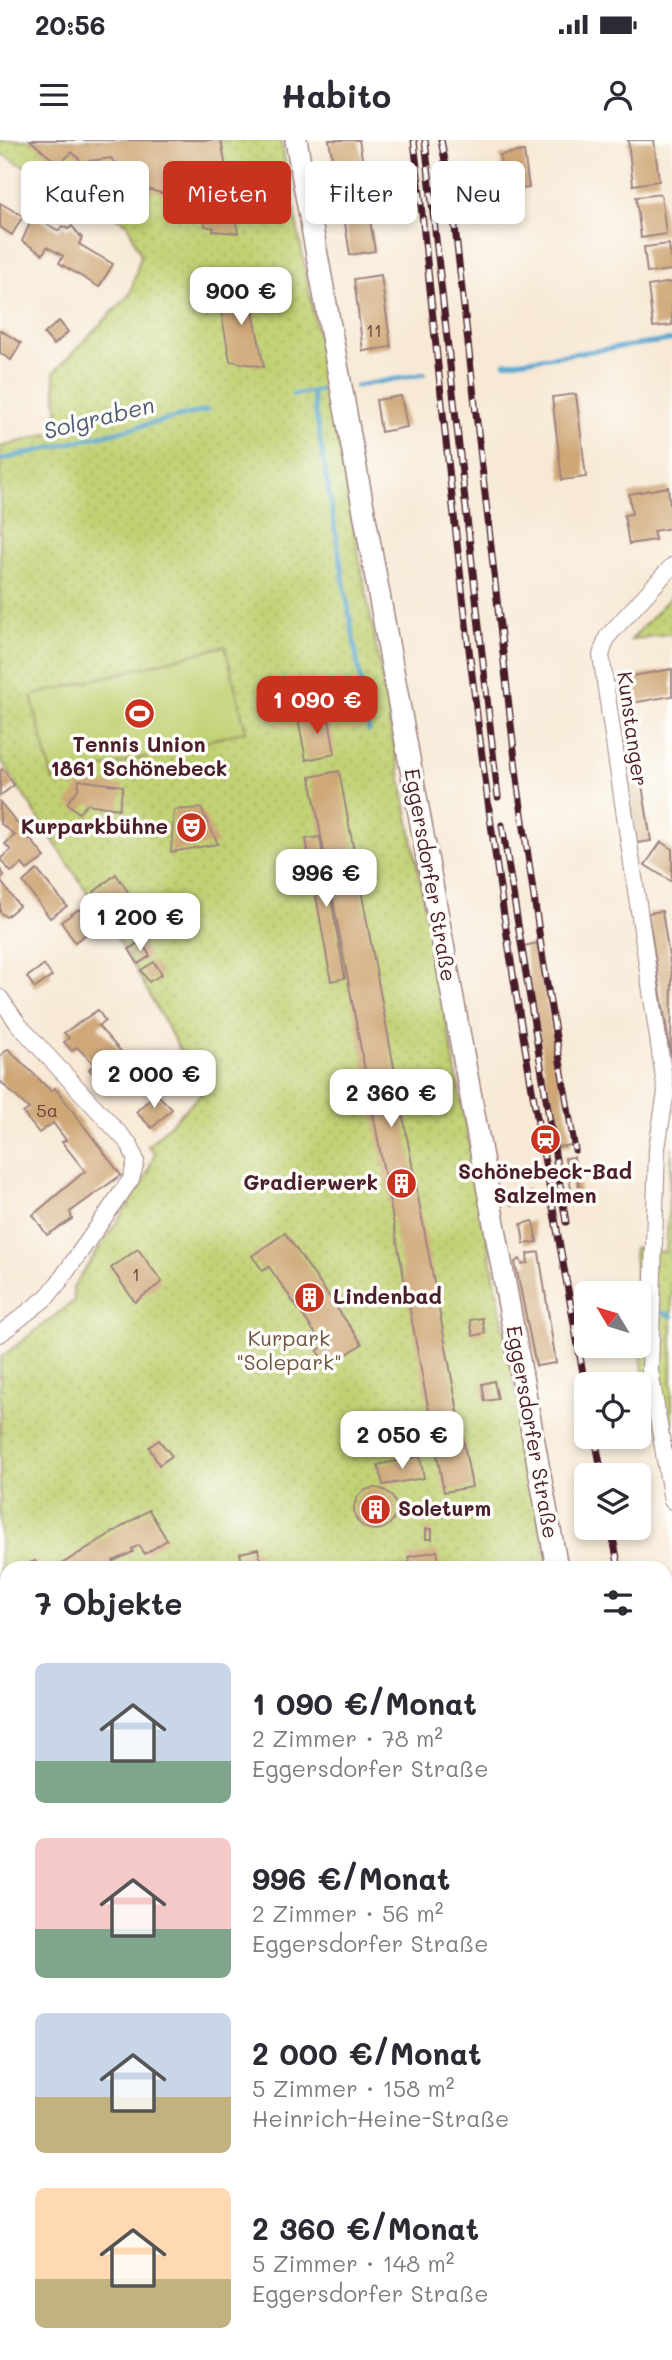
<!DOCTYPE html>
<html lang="de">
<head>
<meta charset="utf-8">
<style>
	:root { --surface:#fff; --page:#f2f2f3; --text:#2b2b33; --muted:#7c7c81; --accent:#c8321e }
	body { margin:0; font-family:Mali,sans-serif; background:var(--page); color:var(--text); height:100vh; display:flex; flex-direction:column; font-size:26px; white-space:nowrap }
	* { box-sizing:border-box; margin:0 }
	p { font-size:23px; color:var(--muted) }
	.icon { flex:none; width:38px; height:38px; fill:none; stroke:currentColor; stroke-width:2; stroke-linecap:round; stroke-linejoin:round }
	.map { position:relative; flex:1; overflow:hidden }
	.drawer { position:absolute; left:0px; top:1421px; width:672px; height:800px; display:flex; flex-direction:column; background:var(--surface); border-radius:21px 21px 0 0; box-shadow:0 4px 10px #0003 }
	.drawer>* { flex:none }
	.guide { position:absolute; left:21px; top:21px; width:630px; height:63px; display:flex; gap:14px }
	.needle { width:46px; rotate:308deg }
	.fabs { position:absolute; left:574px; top:1141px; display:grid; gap:14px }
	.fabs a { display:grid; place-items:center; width:77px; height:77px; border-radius:10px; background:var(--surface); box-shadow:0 4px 10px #0003; font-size:35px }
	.price { position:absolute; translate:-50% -60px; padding:0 16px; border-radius:14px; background:#fff; color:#222; font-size:23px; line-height:46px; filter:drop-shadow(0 2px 4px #0008) }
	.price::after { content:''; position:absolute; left:50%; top:42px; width:21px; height:16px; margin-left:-10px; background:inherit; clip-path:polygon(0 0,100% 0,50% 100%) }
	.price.current { background:var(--accent); color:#fff }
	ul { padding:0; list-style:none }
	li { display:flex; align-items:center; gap:21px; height:175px; padding:0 35px }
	li span { display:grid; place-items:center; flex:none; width:196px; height:140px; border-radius:10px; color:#555 }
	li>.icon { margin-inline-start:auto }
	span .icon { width:84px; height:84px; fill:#fffc; stroke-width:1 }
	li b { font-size:30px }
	h2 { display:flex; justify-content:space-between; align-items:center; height:84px; padding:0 35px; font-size:30px }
	.pill { padding:0 24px; border-radius:10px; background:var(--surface); box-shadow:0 4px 10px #0003; font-size:24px; line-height:63px }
	.pill.current { background:var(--accent); color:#fff }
	.status { display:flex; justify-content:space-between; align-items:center; height:49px; padding:0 35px; background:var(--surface); direction:ltr }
	.status svg { height:19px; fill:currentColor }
	header { display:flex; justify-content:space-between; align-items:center; height:91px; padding:0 35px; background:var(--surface); font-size:32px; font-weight:700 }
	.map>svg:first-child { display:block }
</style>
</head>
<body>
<div class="status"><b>20:56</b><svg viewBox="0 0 49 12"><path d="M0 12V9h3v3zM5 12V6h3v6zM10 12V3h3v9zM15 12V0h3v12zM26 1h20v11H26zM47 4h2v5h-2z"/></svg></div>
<header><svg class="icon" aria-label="menu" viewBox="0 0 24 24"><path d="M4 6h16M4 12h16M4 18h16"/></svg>Habito<svg class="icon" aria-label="person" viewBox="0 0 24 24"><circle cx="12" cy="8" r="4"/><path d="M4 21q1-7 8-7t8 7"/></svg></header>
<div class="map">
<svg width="672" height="2220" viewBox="0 0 672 2220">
	<defs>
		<pattern id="green-dots" width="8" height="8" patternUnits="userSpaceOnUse" patternTransform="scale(1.75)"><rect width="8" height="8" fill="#c1d173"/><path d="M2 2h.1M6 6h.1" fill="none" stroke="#a7b364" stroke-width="1.8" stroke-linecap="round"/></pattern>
	</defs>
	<rect width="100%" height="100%" fill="#fdfcf7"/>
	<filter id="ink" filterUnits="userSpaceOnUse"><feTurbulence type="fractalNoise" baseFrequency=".0143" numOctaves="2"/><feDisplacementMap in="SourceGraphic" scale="14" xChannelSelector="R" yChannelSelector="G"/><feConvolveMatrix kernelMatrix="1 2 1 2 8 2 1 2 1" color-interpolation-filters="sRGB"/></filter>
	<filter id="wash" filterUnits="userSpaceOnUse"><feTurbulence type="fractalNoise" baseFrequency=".00686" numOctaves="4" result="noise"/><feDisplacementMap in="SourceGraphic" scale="28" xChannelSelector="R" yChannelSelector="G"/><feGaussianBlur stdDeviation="1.57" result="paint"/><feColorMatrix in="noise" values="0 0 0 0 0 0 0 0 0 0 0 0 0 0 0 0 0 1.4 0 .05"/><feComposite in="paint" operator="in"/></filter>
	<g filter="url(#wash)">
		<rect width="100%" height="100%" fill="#f7e9d5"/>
		<polygon fill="#ebd8ba" points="223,2214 381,2214 376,2220 222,2220"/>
		<g fill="url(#green-dots)" stroke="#86784f" stroke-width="2">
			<polygon points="0,0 281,0 549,1428 7,1428 7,1740 0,1730 0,1218 74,1161 73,1147 144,1042 155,1013 148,1006 203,952 126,812 0,619 0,307 59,291 54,232 130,154 141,115 127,83 0,13"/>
			<polygon points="672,455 672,493 631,500"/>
			<polygon points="672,1007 672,1326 646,1251 639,1202 634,1108 666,1112"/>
			<polygon points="665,2054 672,2092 672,2220 551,2220 550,2214 665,2214"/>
		</g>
		<polygon fill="#c1d173" stroke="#86784f" stroke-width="2" points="225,506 246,591 53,641 31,556"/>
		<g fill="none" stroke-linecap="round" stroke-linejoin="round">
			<g stroke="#56a5d0" stroke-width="4.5">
				<polyline points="505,223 672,200"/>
				<polyline points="356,246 424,234"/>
				<polyline points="312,252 369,591"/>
				<polyline points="293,255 327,249"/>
				<polyline points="0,320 207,270"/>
				<polyline points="639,1169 643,1168"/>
				<polyline points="661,1172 672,1176"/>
			</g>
		</g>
		<g id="blocks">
			<g fill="#cfa777">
				<polygon points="30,0 221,0 238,93 213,91 214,88 205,86 198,49 177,54 178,58 130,44 111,18 82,22 72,12 59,25"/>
				<polygon points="329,0 359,0 364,29 372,28 373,37 365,38 370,66 342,72"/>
				<polygon points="628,0 654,0 659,41 633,45"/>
				<polygon points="524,11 529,48 504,51 500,15"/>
				<polygon points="661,54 666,94 641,98 636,57"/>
				<polygon points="0,63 23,76 12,95 0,87"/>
				<polygon points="369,73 375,111 350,115 344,77"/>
				<polygon points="33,76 59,91 62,86 68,89 72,86 82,98 79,104 113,124 99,147 59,123 63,116 47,107 43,114 22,101"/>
				<polygon points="669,104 672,130 647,133 644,107"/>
				<polygon points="381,135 391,207 363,211 354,139"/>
				<polygon points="246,136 264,227 230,221 219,160 234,163 238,160 234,138"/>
				<polygon points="672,142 672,185 653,187 648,146"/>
				<polygon points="59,181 68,192 54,205 44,194"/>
				<polygon points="0,190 21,203 11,220 0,213"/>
				<polygon points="576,254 586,337 562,340 552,257"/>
				<polygon points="401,256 407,287 381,292 376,260"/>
				<polygon points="668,347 672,388 653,391 655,400 629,404 624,375 632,374 629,354"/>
				<polygon points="672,529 672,556 626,564 621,538"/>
				<polygon points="328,573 335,614 306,620 298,578"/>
				<polygon points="635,601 651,701 637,703 621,603"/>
				<polygon points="3,629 14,645 0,656 0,631"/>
				<polygon points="339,631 472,1347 444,1352 310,637"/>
				<polygon points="79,640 123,646 119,669 87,664 79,673 67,663 78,649"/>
				<polygon points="0,662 45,717 27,730 22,724 11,732 0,719 11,710 5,704 15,695 0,683"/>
				<polygon points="201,668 218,704 171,712 174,670"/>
				<polygon points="320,697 345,838 331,841 306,699"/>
				<polygon points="661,702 672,709 672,742 645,725"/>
				<polygon points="0,729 4,735 0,740 19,766 6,777 0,772"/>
				<polygon points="37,730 67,766 50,778 23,742"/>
				<polygon points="116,734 146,779 119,791 94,752"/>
				<polygon points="79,769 93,789 75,802 61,782"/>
				<polygon points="662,771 672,836 671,917 648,773"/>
				<polygon points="141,801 150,816 138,824 129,809"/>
				<polygon points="537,803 572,1005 557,1007 524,806"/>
				<polygon points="154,822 162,834 149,842 141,830"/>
				<polygon points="44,825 52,836 35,848 27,837"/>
				<polygon points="98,870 105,881 98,886 126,917 105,937 102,933 97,938 89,929 94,924 77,907 72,911 64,902 69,898 64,893"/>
				<polygon points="8,909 51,951 55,948 121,1035 70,1072 72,1079 47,1095 33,1075 85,1031 62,1002 66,1000 53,983 39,993 23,973 29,969 0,941 0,916"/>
				<polygon points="156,953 172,969 152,988 136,972"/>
				<polygon points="574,1017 580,1052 572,1053 565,1018"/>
				<polygon points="532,1052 534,1061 511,1065 510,1057"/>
				<polygon points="533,1081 537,1102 524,1104 521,1084"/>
				<polygon points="285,1093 362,1204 328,1227 317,1211 324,1206 269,1127 263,1131 252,1116"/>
				<polygon points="138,1109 162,1142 135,1162 111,1128"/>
				<polygon points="539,1112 556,1223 536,1226 515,1122 520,1119 522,1124 528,1123 527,1114"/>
				<polygon points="482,1178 485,1193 473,1196 470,1180"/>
				<polygon points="494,1241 498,1259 485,1261 482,1244"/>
				<polygon points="159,1300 172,1316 159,1325 149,1307"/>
				<polygon points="420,1316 424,1338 383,1345 378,1325"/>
				<circle cx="375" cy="1369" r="21"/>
				<polygon points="149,1370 167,1400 145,1414 139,1405 132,1409 133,1412 113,1421 117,1428 55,1428"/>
				<rect x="426" y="1389" width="6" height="10"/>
				<polygon points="258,1409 262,1428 243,1428 240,1413"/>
				<polygon points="437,1411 441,1428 411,1428 408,1417"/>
				<polygon points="35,1421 39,1428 22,1428 30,1423"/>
				<polygon points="7,1437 7,1481 0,1470 0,1441"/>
				<polygon points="7,1793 7,1823 0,1814 0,1798"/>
				<polygon points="0,2079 7,2086 7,2140 0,2146"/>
				<polygon points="0,2149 7,2156 0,2164"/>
				<polygon points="287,2214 354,2214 349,2220 281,2220"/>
				<polygon points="488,2214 513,2214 514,2220 489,2220"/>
			</g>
		</g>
	</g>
	<g filter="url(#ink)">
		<use href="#blocks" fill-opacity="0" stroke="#a08480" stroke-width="2"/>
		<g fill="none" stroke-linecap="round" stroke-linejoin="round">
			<defs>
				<g id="street">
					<polyline points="672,426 607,497 601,515 666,952 657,1008 650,1231 672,1361"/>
					<polyline points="0,858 19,885 130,1005 136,1021 131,1039 59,1142 47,1157 0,1194"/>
					<polyline points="0,1612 7,1608"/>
					<polyline points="0,1946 7,1956"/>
					<polyline points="544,2214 545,2220"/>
					<polyline points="212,2220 214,2214"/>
				</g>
				<g id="secondary">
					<polyline points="296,0 557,1428"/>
					<polyline points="665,2011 672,2049"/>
				</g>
			</defs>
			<use href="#street" stroke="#a08480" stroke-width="18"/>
			<use href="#secondary" stroke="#a08480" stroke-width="24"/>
			<use href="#street" stroke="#fff" stroke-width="16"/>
			<use href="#secondary" stroke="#fff" stroke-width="21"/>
			<defs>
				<g id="rail">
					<path d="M414,0c28,254 51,510 88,762 24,164 55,326 84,488"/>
					<polyline points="425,0 498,657"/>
					<polyline points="441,0 451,52 518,646 543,820 575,1010"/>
					<polyline points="502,685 566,1082"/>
					<polyline points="595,1297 602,1335"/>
					<polyline points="611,1388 619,1428"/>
					<polyline points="665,1626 672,1665"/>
					<polyline points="665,1682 672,1720"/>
				</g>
			</defs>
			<use href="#rail" stroke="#4a1f2b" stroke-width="7"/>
			<use href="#rail" stroke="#fdfcf7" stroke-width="4.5" stroke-dasharray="13" stroke-linecap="butt"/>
		</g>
	</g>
	<defs>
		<symbol id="stadium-disc" viewBox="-11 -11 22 22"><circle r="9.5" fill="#c8321e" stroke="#fdfcf7"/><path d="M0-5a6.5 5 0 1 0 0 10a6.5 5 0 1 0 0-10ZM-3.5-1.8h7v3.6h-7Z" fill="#fff"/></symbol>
		<symbol id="theatre-disc" viewBox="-11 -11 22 22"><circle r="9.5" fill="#c8321e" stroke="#fdfcf7"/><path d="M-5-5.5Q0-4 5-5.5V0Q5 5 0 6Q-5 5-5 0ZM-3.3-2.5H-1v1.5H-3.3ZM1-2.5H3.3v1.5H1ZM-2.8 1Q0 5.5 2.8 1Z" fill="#fff"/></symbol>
		<symbol id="station-disc" viewBox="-11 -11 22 22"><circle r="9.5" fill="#c8321e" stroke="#fdfcf7"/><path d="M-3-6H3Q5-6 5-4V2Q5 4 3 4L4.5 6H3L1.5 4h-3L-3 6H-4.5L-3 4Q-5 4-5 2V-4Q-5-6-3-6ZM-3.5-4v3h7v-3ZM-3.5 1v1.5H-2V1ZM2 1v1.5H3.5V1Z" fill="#fff"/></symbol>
		<symbol id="building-disc" viewBox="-11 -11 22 22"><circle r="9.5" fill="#c8321e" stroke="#fdfcf7"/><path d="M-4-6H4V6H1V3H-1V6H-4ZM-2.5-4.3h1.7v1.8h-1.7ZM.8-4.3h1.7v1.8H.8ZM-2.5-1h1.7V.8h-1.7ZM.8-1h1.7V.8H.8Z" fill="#fff"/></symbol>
	</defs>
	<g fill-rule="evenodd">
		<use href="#stadium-disc" x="122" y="556" width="35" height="35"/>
		<use href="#theatre-disc" x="174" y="670" width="35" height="35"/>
		<use href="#station-disc" x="528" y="982" width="35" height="35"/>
		<use href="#building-disc" x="384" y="1026" width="35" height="35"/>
		<use href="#building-disc" x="292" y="1140" width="35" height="35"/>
		<use href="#building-disc" x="358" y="1352" width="35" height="35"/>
	</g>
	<g text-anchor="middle" stroke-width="7" stroke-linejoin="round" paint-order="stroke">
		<g font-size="18" fill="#6b413e">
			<text x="374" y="197">11</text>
			<text x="47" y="977">5a</text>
			<text x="136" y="1141">1</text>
		</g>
		<g font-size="21" fill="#4a1f2b" stroke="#fdfcf7">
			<text transform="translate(632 589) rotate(82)" y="7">Kunstanger</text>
			<text transform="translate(430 735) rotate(80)" y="7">Eggersdorfer Straße</text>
			<text transform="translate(532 1292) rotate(80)" y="7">Eggersdorfer Straße</text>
		</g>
		<g font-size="21" font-weight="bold" fill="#4a1f2b" stroke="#fdfcf7">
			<text x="139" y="612">Tennis Union<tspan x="139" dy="24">1861 Schönebeck</tspan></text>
			<text x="168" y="694" text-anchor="end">Kurparkbühne</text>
			<text x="545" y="1039">Schönebeck-Bad<tspan x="545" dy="24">Salzelmen</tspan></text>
			<text x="378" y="1050" text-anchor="end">Gradierwerk</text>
			<text x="333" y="1164" text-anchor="start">Lindenbad</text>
			<text x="398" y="1376" text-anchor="start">Soleturm</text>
		</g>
		<g font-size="21" fill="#6e5441" stroke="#fdfcf7">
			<text x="289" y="1206">Kurpark<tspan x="289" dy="24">"Solepark"</tspan></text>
		</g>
		<g font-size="23" font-style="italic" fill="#4f5b75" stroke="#fdfcf7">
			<text transform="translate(99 278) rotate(-14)" y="8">Solgraben</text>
		</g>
	</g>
</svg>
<div class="fabs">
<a><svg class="needle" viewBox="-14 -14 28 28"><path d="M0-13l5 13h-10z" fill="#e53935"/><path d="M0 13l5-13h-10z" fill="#7c7c81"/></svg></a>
<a><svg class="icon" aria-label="locate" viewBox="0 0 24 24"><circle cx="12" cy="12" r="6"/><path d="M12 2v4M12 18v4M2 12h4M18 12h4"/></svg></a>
<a><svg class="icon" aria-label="layers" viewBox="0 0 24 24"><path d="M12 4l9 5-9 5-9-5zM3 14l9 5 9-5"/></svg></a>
</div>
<b class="price" style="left:241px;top:187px">900 €</b>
<b class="price current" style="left:317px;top:596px">1 090 €</b>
<b class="price" style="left:326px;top:769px">996 €</b>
<b class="price" style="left:140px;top:813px">1 200 €</b>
<b class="price" style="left:154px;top:970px">2 000 €</b>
<b class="price" style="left:391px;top:989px">2 360 €</b>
<b class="price" style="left:402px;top:1331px">2 050 €</b>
<div class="guide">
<a class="pill">Kaufen</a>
<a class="pill current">Mieten</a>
<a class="pill">Filter</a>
<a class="pill">Neu</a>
</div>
<section class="drawer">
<h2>7 Objekte<svg class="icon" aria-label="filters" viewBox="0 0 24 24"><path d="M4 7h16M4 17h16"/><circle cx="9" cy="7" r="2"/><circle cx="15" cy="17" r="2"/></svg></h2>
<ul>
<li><span style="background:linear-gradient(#c9d6e8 70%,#7fa58c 0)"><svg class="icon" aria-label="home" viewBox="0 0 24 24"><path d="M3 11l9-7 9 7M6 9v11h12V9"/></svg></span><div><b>1 090 €/Monat</b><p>2 Zimmer · 78 m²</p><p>Eggersdorfer Straße</p></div></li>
<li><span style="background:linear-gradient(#f6c9c9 65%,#7fa58c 0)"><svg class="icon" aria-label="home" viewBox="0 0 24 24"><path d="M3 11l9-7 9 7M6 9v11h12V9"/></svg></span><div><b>996 €/Monat</b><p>2 Zimmer · 56 m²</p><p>Eggersdorfer Straße</p></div></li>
<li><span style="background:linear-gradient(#c9d6e8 60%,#c2b280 0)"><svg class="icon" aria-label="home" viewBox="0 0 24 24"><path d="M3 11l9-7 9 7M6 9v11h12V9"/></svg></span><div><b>2 000 €/Monat</b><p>5 Zimmer · 158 m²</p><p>Heinrich-Heine-Straße</p></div></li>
<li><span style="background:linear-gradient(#ffd9b3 65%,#c2b280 0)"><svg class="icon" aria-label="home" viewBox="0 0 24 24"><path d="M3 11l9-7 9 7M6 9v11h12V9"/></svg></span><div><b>2 360 €/Monat</b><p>5 Zimmer · 148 m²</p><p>Eggersdorfer Straße</p></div></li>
</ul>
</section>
</div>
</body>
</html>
